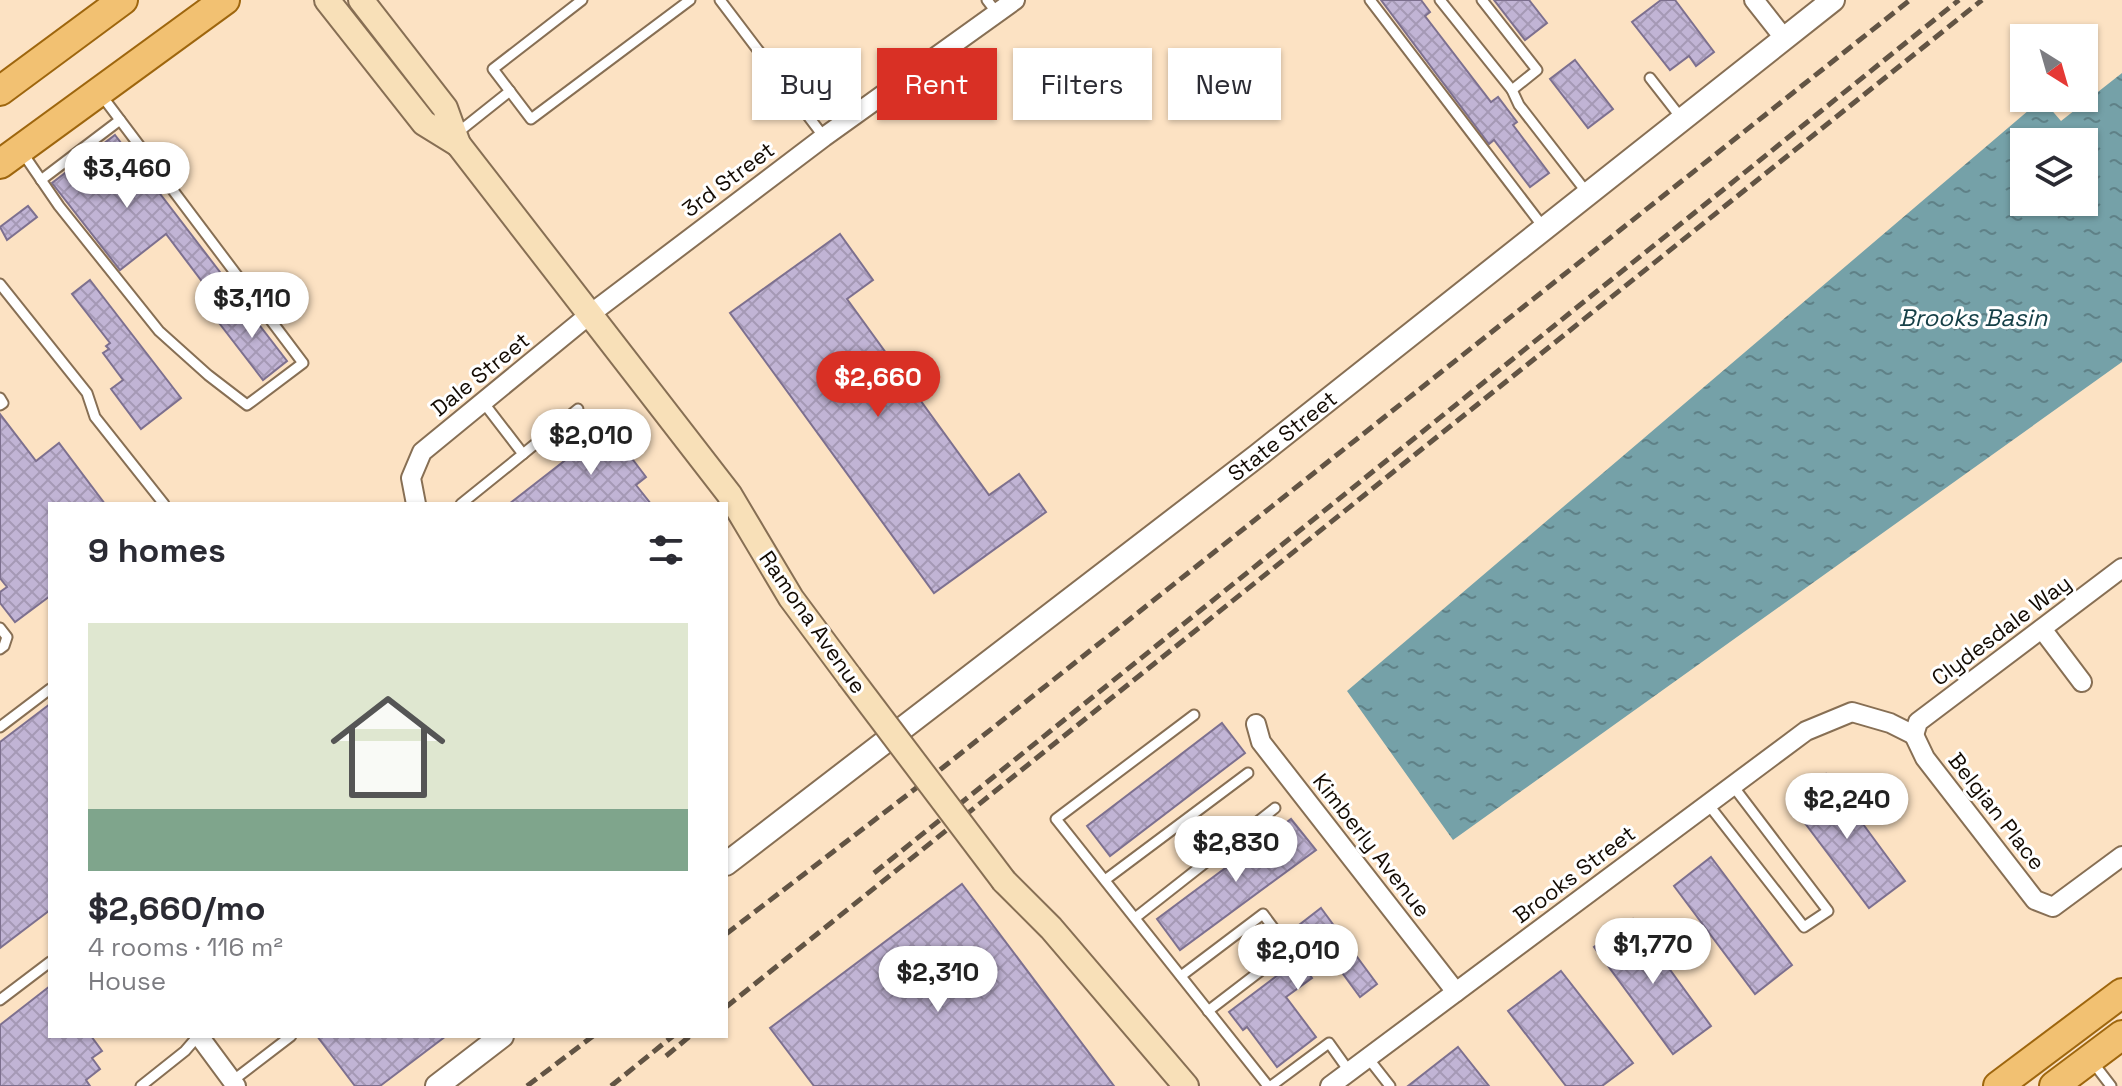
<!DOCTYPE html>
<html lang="en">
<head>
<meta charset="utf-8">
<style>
	:root { --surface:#fff; --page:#f7f7f7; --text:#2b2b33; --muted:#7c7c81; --accent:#d93025 }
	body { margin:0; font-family:"Space Grotesk",sans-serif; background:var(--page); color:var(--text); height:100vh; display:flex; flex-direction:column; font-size:30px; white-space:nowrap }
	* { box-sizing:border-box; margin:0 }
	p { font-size:26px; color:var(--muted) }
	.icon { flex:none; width:44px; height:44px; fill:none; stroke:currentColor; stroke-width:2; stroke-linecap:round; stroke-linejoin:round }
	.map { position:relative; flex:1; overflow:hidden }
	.panel { position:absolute; left:48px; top:502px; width:680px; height:536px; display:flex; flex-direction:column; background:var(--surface); border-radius:0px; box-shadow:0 2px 6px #0004 }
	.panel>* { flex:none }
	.banner { position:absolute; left:752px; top:48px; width:760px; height:72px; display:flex; gap:16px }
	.needle { width:52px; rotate:143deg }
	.buttons { position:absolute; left:2010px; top:24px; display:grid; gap:16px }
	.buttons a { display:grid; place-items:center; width:88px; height:88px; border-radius:0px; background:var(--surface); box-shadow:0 2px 6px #0004; font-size:40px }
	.price { position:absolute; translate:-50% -68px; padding:0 18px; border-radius:28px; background:#fff; color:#222; font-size:26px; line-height:52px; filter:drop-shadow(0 2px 4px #0008) }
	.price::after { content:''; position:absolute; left:50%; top:48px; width:24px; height:18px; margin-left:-12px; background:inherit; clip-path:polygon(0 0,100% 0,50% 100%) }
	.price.current { background:var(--accent); color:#fff }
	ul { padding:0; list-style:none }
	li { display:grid; align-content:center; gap:16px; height:424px; padding:0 40px }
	li span { display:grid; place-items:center; height:248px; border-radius:0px; color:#555 }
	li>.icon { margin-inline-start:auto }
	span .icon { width:144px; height:144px; fill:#fffc; stroke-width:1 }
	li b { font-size:34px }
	h2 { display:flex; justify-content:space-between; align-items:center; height:96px; padding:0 40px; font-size:34px }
	.pill { padding:0 28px; border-radius:0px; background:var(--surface); box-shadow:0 2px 6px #0004; font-size:28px; line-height:72px }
	.pill.current { background:var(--accent); color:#fff }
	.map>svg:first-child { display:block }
</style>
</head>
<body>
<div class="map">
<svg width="2122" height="1086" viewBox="0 0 2122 1086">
	<defs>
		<pattern id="water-ripples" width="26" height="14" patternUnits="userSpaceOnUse" patternTransform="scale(2)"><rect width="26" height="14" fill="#75a1a8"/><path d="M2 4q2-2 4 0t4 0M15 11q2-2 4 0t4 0" fill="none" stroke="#5f8187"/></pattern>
		<pattern id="building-cross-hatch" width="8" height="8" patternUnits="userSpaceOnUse" patternTransform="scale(2)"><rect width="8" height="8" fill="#c1b4d5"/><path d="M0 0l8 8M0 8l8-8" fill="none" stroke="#a599b5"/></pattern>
	</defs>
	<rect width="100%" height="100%" fill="#fce2c3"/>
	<path fill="url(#water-ripples)" fill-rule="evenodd" d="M2122,73v289l-669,478 -106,-149 695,-592 19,22zM2024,142h60v60h-60z"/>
	<g fill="url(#building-cross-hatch)" stroke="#7d708f" stroke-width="2">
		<polygon points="1381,0 1421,0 1430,12 1425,16 1491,102 1498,97 1517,122 1513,125 1549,173 1530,187 1494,140 1489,144"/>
		<polygon points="1494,0 1529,0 1547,23 1525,40"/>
		<polygon points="1661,0 1675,0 1714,52 1696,66 1689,56 1670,70 1632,22"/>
		<polygon points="1575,60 1613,109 1588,128 1550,79"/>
		<polygon points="115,135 223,276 207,288 166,234 120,270 52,183"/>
		<polygon points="28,206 37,217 7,240 0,227"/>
		<polygon points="840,234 873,280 847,299 989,495 1019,474 1046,512 934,593 730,313"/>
		<polygon points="90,280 181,398 141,429 111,389 123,380 103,353 109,349 106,346 110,343 72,294"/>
		<polygon points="240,300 287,361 263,380 216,319"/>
		<polygon points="0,414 36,461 59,443 105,504 50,504 50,596 15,622 0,603 0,592 7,587 0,578"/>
		<polygon points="608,427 646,477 636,485 651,504 509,504"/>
		<polygon points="50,704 50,910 0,948 0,742"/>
		<polygon points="1222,723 1245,753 1110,856 1087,826"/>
		<polygon points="1826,774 1905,881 1869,908 1789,802"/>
		<polygon points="1291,819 1316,850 1180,950 1157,919"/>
		<polygon points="1711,857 1792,965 1755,994 1674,886"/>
		<polygon points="962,884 1114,1086 814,1086 770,1028"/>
		<polygon points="1321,908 1377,984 1360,997 1332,959 1309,974 1312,978 1286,997 1316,1037 1277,1067 1247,1027 1243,1030 1229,1012 1315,947 1299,925"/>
		<polygon points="1633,919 1711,1026 1673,1054 1594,947"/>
		<polygon points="1561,971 1633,1063 1602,1086 1566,1086 1508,1011"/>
		<polygon points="50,986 50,1036 91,1036 102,1051 92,1058 100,1069 86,1080 90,1086 0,1086 0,1025"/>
		<polygon points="317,1036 446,1036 380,1086 355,1086"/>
		<polygon points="1458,1047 1489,1086 1408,1086"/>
	</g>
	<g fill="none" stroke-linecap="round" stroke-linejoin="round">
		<defs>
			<g id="service">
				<polyline points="582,0 493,69 531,119 690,0"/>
				<polyline points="720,0 824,137"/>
				<polyline points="987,0 997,13"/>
				<polyline points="1370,0 1544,228"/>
				<polyline points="1440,0 1512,90 1519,105 1588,194"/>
				<polyline points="1482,0 1537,70 1512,90"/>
				<polyline points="1650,78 1682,119"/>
				<polyline points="456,134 510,91"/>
				<polyline points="22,152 59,206 159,331 208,375 247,405 303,363 102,96"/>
				<polyline points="41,180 120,120"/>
				<polyline points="0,284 87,393 95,417 164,504"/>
				<polyline points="0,398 3,403 0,405"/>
				<polyline points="523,454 578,409"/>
				<polyline points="461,504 523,454 483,402"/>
				<polyline points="0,628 7,637 4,646 0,649"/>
				<polyline points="1194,715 1056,819 1268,1086"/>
				<polyline points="0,727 50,689"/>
				<polyline points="1708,804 1804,927 1828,911 1733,786"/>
				<polyline points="1105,880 1248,773"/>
				<polyline points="1135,918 1275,808"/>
				<polyline points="1181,976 1263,914 1289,949 1208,1011"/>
				<polyline points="0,1000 50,962"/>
				<polyline points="1368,1058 1390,1086"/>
				<polyline points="2091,1060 2111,1086"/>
				<polyline points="231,1082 291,1036"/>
				<polyline points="141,1086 185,1051 198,1036"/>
				<polyline points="1271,1086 1329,1043 1349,1071"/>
			</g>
			<g id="minor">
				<polyline points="1754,0 1784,38"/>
				<polyline points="416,504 411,478 422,452 589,315 824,137 1015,0"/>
				<polyline points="2042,629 2082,682"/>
				<polyline points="1256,724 1261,742 1456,992"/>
				<polyline points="1914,735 1925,758 2035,900 2053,907 2122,856"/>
				<polyline points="1914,735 1918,722 2122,568"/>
				<polyline points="199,1036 236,1086"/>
				<polyline points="1330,1086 1806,731 1852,712 1890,723 1914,735"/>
			</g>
			<g id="tertiary">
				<path id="s1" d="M726,864l531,-408 576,-456"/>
				<polyline points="437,1086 502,1036"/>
			</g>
			<g id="secondary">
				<polyline points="327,0 424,123 458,144"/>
				<polyline points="361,0 445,108 458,144 729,494 791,598 849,676"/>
				<polyline points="1004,881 1051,928 1186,1086"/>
			</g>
			<g id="primary">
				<polyline points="0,91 123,0"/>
				<polyline points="0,164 225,0"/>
				<polyline points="1998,1086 2122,993"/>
				<polyline points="2054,1086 2122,1035"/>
			</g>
		</defs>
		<use href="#service" stroke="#876f54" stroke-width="13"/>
		<use href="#minor" stroke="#876f54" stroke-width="22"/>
		<use href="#tertiary" stroke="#876f54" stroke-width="26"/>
		<use href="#secondary" stroke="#876f54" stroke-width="28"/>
		<use href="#primary" stroke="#9e660e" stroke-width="32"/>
		<use href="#service" stroke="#fff" stroke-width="9"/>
		<use href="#minor" stroke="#fff" stroke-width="18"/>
		<use href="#tertiary" stroke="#fff" stroke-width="22"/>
		<use href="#secondary" stroke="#f8e0b8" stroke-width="24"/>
		<use href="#primary" stroke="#f2c172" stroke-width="28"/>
		<g stroke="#625444" stroke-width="5" stroke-dasharray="12 6" stroke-linecap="butt">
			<polyline points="874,873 1959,0"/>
			<polyline points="726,934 941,769 1910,0"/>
			<polyline points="726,1007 1982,0"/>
			<polyline points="666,1056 690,1036"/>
			<polyline points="527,1086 593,1036"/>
			<polyline points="611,1086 673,1036"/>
		</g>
		<defs>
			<polyline id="secondary-bridge" points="849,676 1004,881"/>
		</defs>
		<use href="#secondary-bridge" stroke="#876f54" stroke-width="28" stroke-linecap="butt"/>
		<use href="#secondary-bridge" stroke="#f8e0b8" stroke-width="24"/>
	</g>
	<g text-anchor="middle" stroke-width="6" stroke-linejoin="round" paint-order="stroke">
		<g font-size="22" fill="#130b03" stroke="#fff">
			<text transform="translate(728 179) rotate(-37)" y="8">3rd Street</text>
			<text transform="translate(480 374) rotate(-39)" y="8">Dale Street</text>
			<text dy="8" stroke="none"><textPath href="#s1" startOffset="702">State Street</textPath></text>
			<text transform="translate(813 622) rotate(55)" y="8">Ramona Avenue</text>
			<text transform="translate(2001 630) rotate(-37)" y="8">Clydesdale Way</text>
			<text transform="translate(1997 811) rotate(52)" y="8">Belgian Place</text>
			<text transform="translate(1372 845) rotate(52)" y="8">Kimberly Avenue</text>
			<text transform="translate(1574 874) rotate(-37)" y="8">Brooks Street</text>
		</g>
		<g font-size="24" font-style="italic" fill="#174148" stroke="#fff">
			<text x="1973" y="326">Brooks Basin</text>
		</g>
	</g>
</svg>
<div class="buttons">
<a><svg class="needle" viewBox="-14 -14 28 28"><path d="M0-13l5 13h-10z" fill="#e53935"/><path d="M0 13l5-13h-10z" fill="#7c7c81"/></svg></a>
<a><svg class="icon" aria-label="layers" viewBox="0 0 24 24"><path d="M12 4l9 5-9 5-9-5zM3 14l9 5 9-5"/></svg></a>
</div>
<b class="price" style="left:127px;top:210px">$3,460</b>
<b class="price" style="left:252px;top:340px">$3,110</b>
<b class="price current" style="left:878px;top:419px">$2,660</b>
<b class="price" style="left:591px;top:477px">$2,010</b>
<b class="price" style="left:1847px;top:841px">$2,240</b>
<b class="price" style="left:1236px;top:884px">$2,830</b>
<b class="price" style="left:1653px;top:986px">$1,770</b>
<b class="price" style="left:1298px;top:992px">$2,010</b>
<b class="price" style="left:938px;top:1014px">$2,310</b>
<div class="banner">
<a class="pill">Buy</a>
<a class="pill current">Rent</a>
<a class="pill">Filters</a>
<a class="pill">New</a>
</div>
<section class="panel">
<h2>9 homes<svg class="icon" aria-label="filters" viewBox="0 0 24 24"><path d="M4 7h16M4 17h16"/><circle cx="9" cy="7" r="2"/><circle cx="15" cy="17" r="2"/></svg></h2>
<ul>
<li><span style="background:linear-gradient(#dfe7d0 75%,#7fa58c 0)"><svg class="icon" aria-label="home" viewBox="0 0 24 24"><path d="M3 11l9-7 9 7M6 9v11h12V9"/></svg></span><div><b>$2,660/mo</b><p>4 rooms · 116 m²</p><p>House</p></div></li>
</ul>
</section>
</div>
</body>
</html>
